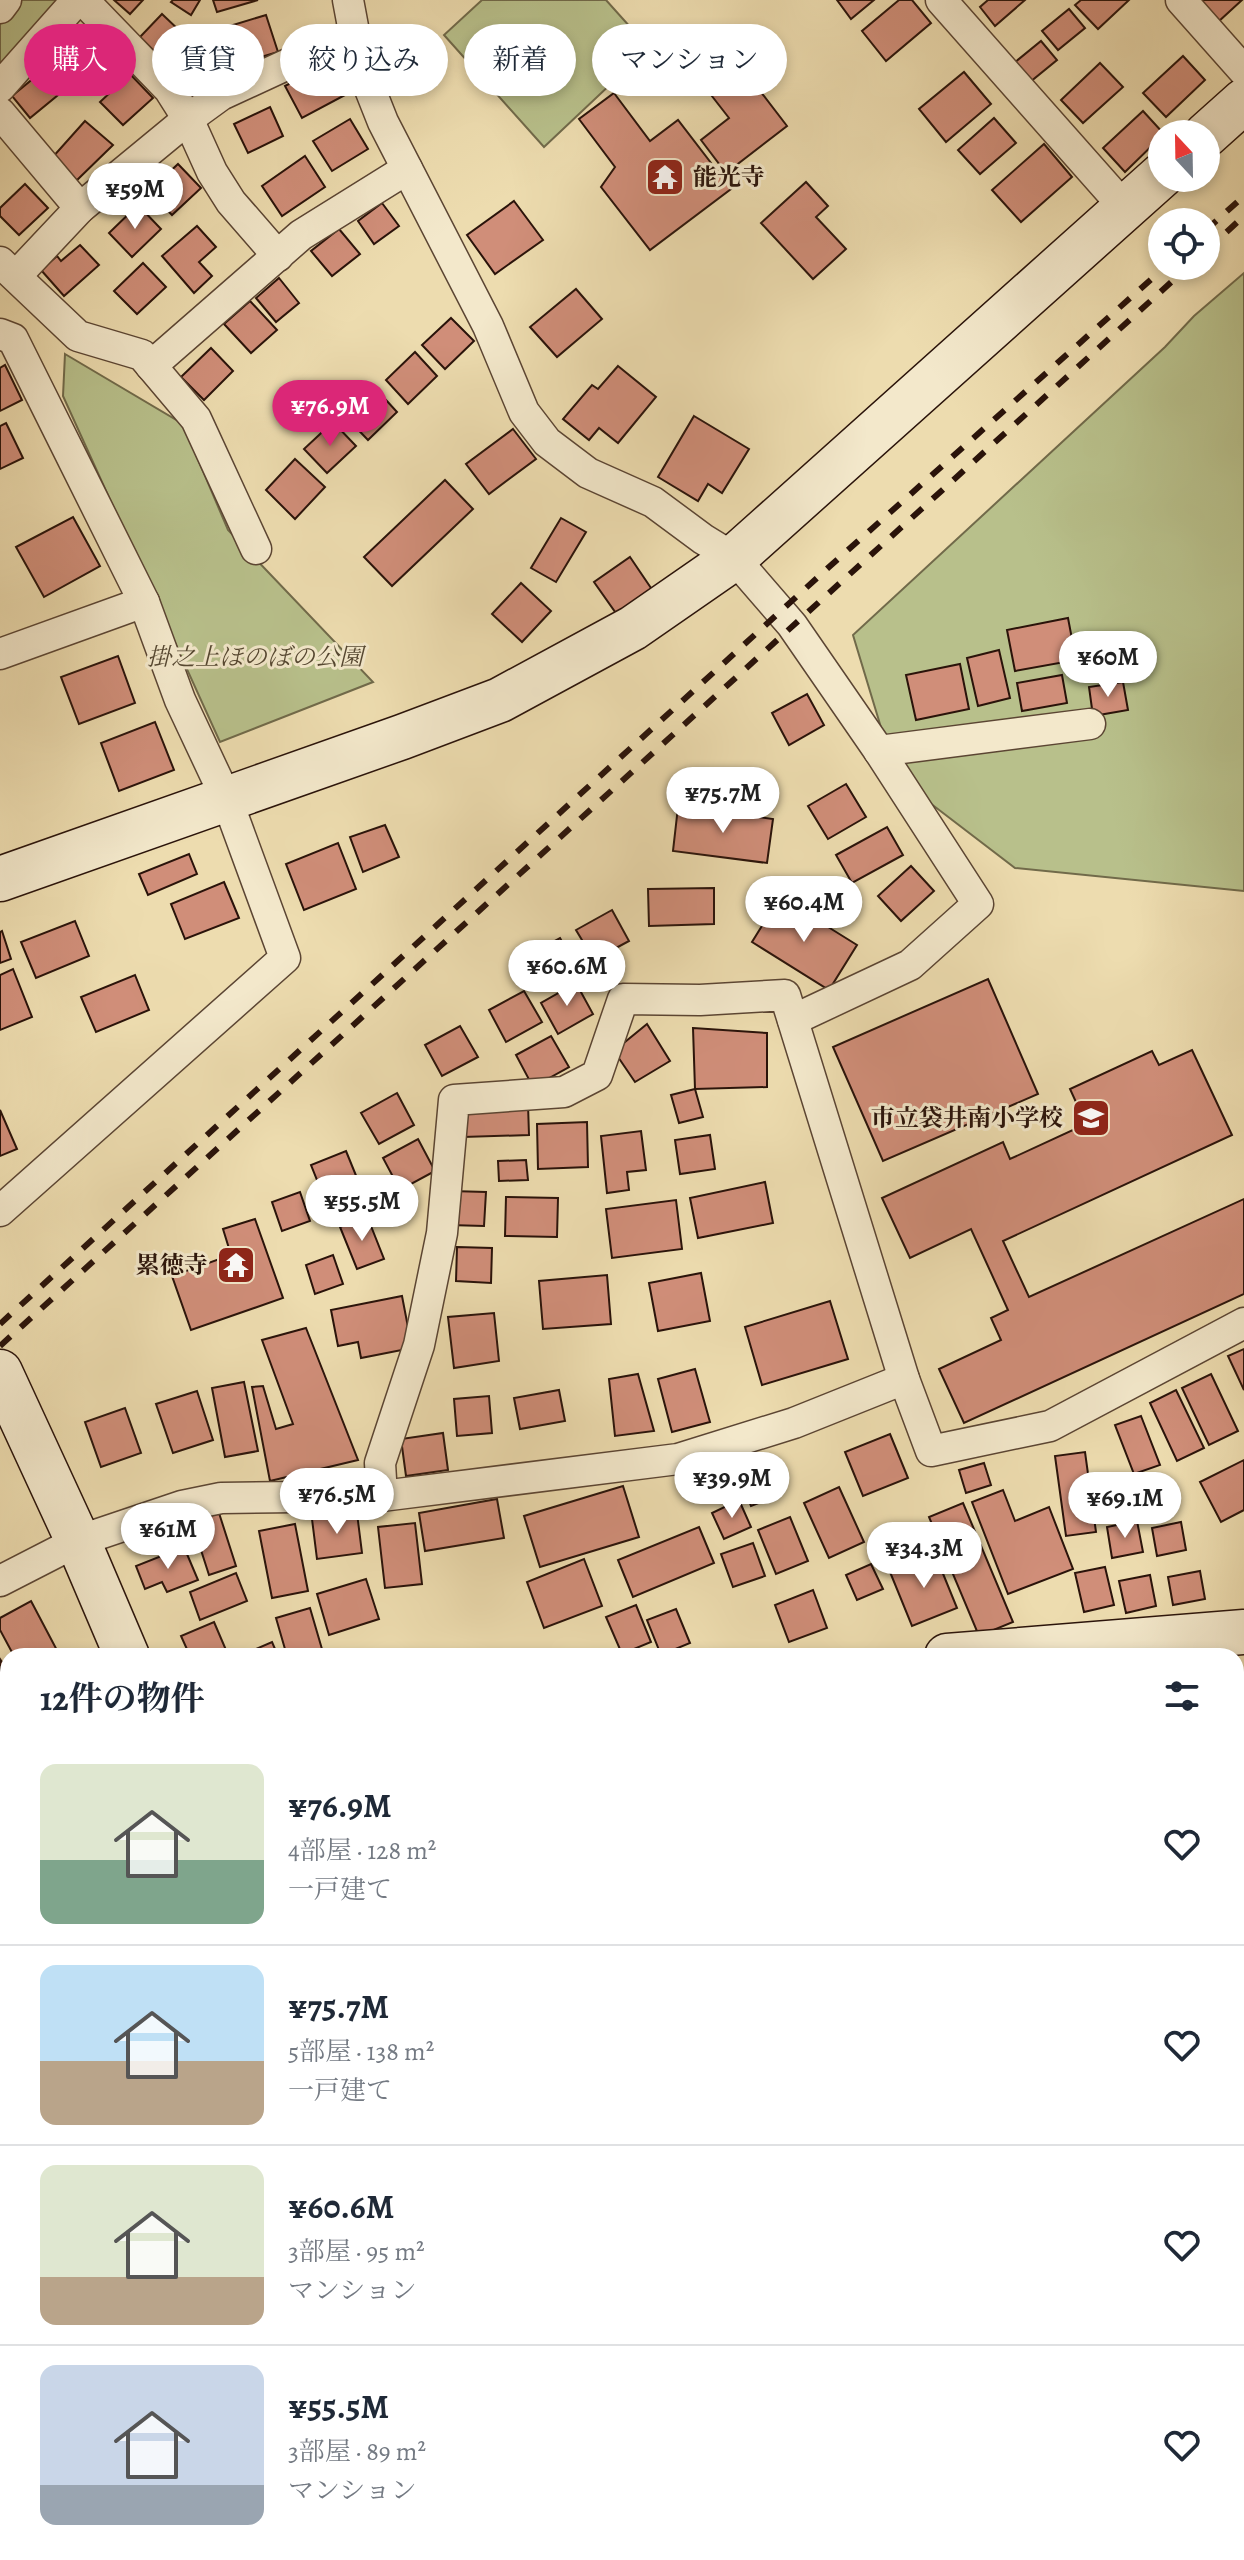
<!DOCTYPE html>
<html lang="ja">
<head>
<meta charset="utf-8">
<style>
	:root { --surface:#fff; --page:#f2f2f3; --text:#1f2937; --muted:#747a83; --line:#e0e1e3; --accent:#db2777 }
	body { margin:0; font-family:Alegreya,"Noto Serif JP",serif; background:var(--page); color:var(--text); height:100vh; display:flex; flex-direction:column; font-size:30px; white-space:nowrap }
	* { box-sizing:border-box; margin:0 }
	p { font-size:26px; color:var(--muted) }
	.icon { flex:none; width:44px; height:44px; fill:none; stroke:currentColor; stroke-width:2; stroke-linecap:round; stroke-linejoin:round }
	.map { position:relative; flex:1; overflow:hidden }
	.sheet { position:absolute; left:0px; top:1648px; width:1244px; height:912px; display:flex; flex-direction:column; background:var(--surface); border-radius:24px 24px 0 0; box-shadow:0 4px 12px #0003 }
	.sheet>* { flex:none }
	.top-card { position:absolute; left:24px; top:24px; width:800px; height:72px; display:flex; gap:16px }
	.needle { width:52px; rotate:338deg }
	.controls { position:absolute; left:1148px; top:120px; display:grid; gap:16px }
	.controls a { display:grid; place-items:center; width:72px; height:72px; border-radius:50%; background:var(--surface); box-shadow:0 4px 12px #0003; font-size:40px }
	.price { position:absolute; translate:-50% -68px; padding:0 18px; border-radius:28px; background:#fff; color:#222; font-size:26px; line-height:52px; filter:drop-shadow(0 2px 4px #0008) }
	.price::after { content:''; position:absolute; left:50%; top:48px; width:24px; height:18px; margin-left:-12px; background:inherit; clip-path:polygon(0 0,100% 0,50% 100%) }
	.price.on { background:var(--accent); color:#fff }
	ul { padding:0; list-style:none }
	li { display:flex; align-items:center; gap:24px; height:200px; padding:0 40px }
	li+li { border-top:2px solid var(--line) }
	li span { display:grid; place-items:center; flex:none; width:224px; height:160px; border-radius:16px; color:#555 }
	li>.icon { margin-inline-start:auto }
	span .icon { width:96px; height:96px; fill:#fffc; stroke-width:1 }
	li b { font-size:34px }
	h2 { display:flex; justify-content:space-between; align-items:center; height:96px; padding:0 40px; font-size:34px }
	.tag { padding:0 28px; border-radius:36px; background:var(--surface); box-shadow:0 4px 12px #0003; font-size:28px; line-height:72px }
	.tag.on { background:var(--accent); color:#fff }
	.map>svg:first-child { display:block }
</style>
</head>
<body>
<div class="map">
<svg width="1244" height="2560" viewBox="0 0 1244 2560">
	<rect width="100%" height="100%" fill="#eddcaf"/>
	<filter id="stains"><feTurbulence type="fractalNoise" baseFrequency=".0025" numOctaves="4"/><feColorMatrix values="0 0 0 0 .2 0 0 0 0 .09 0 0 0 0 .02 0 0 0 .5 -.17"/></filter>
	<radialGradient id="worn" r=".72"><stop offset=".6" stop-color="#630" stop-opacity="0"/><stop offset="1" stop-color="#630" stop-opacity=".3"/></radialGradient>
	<g fill="#b8c08b" stroke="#716a4a" stroke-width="2">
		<polygon points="0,0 64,0 0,69"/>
		<polygon points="482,0 606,0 649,48 544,147 444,35"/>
		<polygon points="1244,273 1244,891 1015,868 896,777 853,635 1165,347 1194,316"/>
		<polygon points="65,354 183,424 228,530 373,682 220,742 63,396"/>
	</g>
	<g fill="#d08e79" stroke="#2a130a" stroke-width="2">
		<polygon points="114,0 143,0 130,14"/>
		<polygon points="173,0 200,0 191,15 171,2"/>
		<polygon points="213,0 258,0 217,12"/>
		<polygon points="837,0 874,0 851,19"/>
		<polygon points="899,0 912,0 931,23 886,61 862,31"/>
		<polygon points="988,0 1025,0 995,26 980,7"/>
		<polygon points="1081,0 1129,0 1098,29 1075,5"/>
		<polygon points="1198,0 1242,0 1218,22"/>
		<polygon points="1069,9 1085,28 1058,50 1042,31"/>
		<polygon points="162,14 182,33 159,56 140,37"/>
		<polygon points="266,15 278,52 231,66 220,29"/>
		<polygon points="85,28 107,51 78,79 55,56"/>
		<polygon points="1041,41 1057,60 1030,82 1014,63"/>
		<polygon points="1183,56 1205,80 1166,117 1143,93"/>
		<polygon points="329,63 345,95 302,118 285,86"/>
		<polygon points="1100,63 1123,87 1083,123 1061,100"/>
		<polygon points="51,64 69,86 30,118 12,96"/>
		<polygon points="741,66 787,126 726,173 701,140 729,118 708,91"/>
		<polygon points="964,72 991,104 946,142 919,109"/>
		<polygon points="130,74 153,98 123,125 100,102"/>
		<polygon points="614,93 650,141 678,120 731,189 650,250 601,187 615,167 579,119"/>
		<polygon points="270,107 283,136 248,153 234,124"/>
		<polygon points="1143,111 1164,134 1125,172 1103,148"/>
		<polygon points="994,118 1016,143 980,174 958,150"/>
		<polygon points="350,119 368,149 332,171 313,141"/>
		<polygon points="85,121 113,145 74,183 51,159"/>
		<polygon points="1044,144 1072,177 1021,222 992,190"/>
		<polygon points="305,156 325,187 282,216 262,186"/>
		<polygon points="178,164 201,188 172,215 149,191"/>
		<polygon points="806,182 828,206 816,217 846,249 813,279 761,223"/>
		<polygon points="25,184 48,208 19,235 0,216 0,208"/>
		<polygon points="514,201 543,240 495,274 467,235"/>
		<polygon points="382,203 399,226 374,244 358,221"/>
		<polygon points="138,205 161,229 132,257 109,233"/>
		<polygon points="197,226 216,247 199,262 212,276 194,293 162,256"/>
		<polygon points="339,229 360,254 332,276 311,251"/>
		<polygon points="80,245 99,265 64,296 41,270 57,256 61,261"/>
		<polygon points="143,263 166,287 137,314 114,291"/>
		<polygon points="279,278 299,303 276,322 256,298"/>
		<polygon points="576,289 602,319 557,357 530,327"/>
		<polygon points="250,301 277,330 251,353 224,324"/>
		<polygon points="451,318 474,341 445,369 422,345"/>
		<polygon points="211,348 233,371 204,400 181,377"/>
		<polygon points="415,352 437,376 408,404 386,380"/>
		<polygon points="5,365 22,400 0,411 0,368"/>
		<polygon points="618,366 656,397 618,443 599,428 589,440 563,419 592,385 598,389"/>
		<polygon points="375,388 397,412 368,440 345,416"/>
		<polygon points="694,416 749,449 722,493 708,484 698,501 658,477"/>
		<polygon points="333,422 356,446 327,473 304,449"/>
		<polygon points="6,423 23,458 0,469 0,426"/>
		<polygon points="513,429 536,459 489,494 466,464"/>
		<polygon points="295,459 325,487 295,519 266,490"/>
		<polygon points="445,480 473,509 392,586 364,557"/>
		<polygon points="73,517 100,566 44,597 16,547"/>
		<polygon points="561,518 586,532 556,582 531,568"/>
		<polygon points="630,557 653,591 618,616 594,582"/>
		<polygon points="521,583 551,611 522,642 492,614"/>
		<polygon points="1068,618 1076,660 1015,671 1007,630"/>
		<polygon points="1114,639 1119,666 1089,672 1083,646"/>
		<polygon points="999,650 1010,698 978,706 967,658"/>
		<polygon points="118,656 135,703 79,724 61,677"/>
		<polygon points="960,664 969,709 916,720 906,675"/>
		<polygon points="1062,675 1067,703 1022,711 1017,683"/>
		<polygon points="1123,682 1128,710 1093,716 1089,687"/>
		<polygon points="807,694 824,725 789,745 772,713"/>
		<polygon points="155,722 174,770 119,791 101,743"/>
		<polygon points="846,784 866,817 828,839 808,806"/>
		<polygon points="678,807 773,819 767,863 673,851"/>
		<polygon points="385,825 399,857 363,872 350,837"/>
		<polygon points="887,827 903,855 852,883 836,855"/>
		<polygon points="338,843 356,889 304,910 286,864"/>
		<polygon points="189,854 197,874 148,895 139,874"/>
		<polygon points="911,866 934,891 901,921 878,896"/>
		<polygon points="224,882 239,918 185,939 171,904"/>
		<polygon points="714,888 714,924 649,926 648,889"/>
		<polygon points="780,897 857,945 829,990 752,942"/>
		<polygon points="612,910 629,941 594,960 576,930"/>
		<polygon points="75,921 89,956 36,978 21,942"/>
		<polygon points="2,931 11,959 0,963 0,932"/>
		<polygon points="560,938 577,969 542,989 525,957"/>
		<polygon points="13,969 32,1017 0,1030 0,975"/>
		<polygon points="135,975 149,1010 96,1032 81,997"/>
		<polygon points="988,979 1038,1094 883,1161 833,1047"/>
		<polygon points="576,983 593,1014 558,1034 541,1003"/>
		<polygon points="524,991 542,1022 506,1042 489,1010"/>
		<polygon points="647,1024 670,1061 635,1082 614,1051"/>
		<polygon points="460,1026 478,1057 442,1076 425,1045"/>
		<polygon points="693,1028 767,1033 767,1087 695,1089"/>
		<polygon points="551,1036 569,1067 533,1087 516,1055"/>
		<polygon points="1192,1050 1232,1135 1003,1241 1029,1297 1244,1199 1244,1294 964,1423 939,1369 1001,1340 991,1318 1008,1310 971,1229 910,1258 882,1198 1003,1142 1010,1159 1086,1124 1070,1089 1152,1051 1159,1065"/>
		<polygon points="695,1089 703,1117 679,1123 671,1095"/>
		<polygon points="397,1093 414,1125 379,1144 361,1113"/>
		<polygon points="528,1104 529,1135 463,1137 462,1106"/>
		<polygon points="0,1110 17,1149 0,1156"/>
		<polygon points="587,1122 588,1167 538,1169 537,1124"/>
		<polygon points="641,1131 646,1170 627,1172 629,1190 607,1193 601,1136"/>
		<polygon points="710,1135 715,1169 680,1174 675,1140"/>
		<polygon points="418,1139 435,1171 400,1190 383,1158"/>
		<polygon points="346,1151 368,1205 333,1220 311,1165"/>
		<polygon points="526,1160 528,1180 499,1181 498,1161"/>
		<polygon points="765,1182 773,1223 698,1238 690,1198"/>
		<polygon points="451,1191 486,1192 484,1226 449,1225"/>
		<polygon points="300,1192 310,1221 282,1231 272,1202"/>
		<polygon points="506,1197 558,1198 557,1237 505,1236"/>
		<polygon points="676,1200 682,1249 612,1258 606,1209"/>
		<polygon points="367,1216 384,1259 357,1269 340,1227"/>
		<polygon points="255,1219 283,1298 191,1330 172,1276 231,1255 223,1229"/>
		<polygon points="457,1247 492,1248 491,1283 456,1281"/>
		<polygon points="333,1255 343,1284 315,1294 306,1265"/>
		<polygon points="701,1273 710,1321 658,1331 649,1283"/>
		<polygon points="607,1275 611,1324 543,1329 539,1281"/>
		<polygon points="402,1296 412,1348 361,1358 358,1342 338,1346 331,1310"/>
		<polygon points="830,1301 848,1359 762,1385 745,1327"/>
		<polygon points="494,1313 499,1361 454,1368 448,1317"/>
		<polygon points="306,1328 358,1460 270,1481 252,1387 263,1386 276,1429 293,1424 262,1340"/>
		<polygon points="1244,1349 1244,1390 1228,1356"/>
		<polygon points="695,1369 710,1422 672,1432 658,1379"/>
		<polygon points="638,1374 654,1431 615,1436 609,1379"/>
		<polygon points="1211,1374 1238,1431 1209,1445 1182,1388"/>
		<polygon points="244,1382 258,1451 225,1457 212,1388"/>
		<polygon points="559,1390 565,1421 520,1429 514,1398"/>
		<polygon points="1176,1390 1204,1448 1177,1461 1150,1403"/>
		<polygon points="197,1391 213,1440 173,1453 156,1404"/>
		<polygon points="489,1396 492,1433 457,1436 454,1399"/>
		<polygon points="125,1408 141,1453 101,1467 85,1422"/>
		<polygon points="1141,1416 1160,1465 1134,1474 1115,1425"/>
		<polygon points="443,1433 448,1470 406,1476 401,1439"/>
		<polygon points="890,1434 908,1478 863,1496 845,1452"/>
		<polygon points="1085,1452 1096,1532 1066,1536 1055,1456"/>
		<polygon points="1244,1460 1244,1510 1221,1522 1200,1482"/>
		<polygon points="984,1463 991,1485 966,1493 959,1470"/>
		<polygon points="764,1466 776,1496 751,1506 739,1475"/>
		<polygon points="623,1486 639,1537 540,1567 524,1516"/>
		<polygon points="839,1487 864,1542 829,1558 804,1503"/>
		<polygon points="1003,1490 1015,1521 1049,1507 1073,1569 1008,1594 972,1502"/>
		<polygon points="497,1499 504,1538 425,1551 419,1513"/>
		<polygon points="739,1500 751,1527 724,1539 712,1513"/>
		<polygon points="963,1503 1013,1622 979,1636 929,1517"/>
		<polygon points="219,1513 236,1566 209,1575 192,1522"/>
		<polygon points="357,1513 362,1553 317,1559 312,1519"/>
		<polygon points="790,1517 808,1561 776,1574 758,1530"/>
		<polygon points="1137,1521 1143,1552 1112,1558 1107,1527"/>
		<polygon points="1181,1522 1186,1550 1157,1556 1152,1528"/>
		<polygon points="415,1523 422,1584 385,1588 378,1527"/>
		<polygon points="295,1524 308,1591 272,1598 259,1531"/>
		<polygon points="699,1527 714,1563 633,1597 618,1560"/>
		<polygon points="753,1543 765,1576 733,1587 721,1554"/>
		<polygon points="184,1547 198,1580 167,1592 162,1582 145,1589 136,1566"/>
		<polygon points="935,1554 957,1608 912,1626 890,1572"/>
		<polygon points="584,1559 602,1606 544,1628 527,1582"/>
		<polygon points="871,1564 883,1589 857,1600 846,1575"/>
		<polygon points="1105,1567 1114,1605 1084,1612 1075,1573"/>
		<polygon points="1200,1571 1205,1599 1173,1605 1168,1577"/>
		<polygon points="236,1573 247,1601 200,1620 190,1592"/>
		<polygon points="1150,1575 1156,1606 1126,1613 1119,1581"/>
		<polygon points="366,1579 379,1619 329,1635 317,1594"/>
		<polygon points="813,1590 827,1628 789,1642 775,1605"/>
		<polygon points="31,1601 60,1656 14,1656 0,1630 0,1618"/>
		<polygon points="636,1605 651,1642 622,1654 606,1617"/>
		<polygon points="310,1608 324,1656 287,1656 276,1618"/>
		<polygon points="676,1609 690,1643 661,1655 647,1620"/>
		<polygon points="214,1622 226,1650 212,1656 190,1656 181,1636"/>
		<polygon points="272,1642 278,1656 240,1656"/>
		<polygon points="0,1659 8,1671 8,1697 5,1699 0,1691"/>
		<polygon points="1244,1717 1244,1789 1240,1790 1236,1772 1236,1719"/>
		<polygon points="8,1899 8,1945 0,1949 0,1903"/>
		<polygon points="8,2082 8,2129 0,2131 0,2083"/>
		<polygon points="8,2146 8,2186 0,2187 0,2147"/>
		<polygon points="1244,2181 1244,2231 1236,2234 1236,2185"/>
		<polygon points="8,2424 8,2464 0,2466 0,2426"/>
		<polygon points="8,2493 8,2540 0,2543 0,2496"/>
		<polygon points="73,2552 119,2552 122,2560 76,2560"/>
		<polygon points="137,2552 210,2552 211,2555 199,2560 140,2560"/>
		<polygon points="236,2552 304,2552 306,2560 238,2560"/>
		<polygon points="602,2552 620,2552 623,2560 578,2560"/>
		<polygon points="1016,2552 1059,2552 1063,2560 1020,2560"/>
		<polygon points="1188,2552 1227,2552 1232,2560 1192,2560"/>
	</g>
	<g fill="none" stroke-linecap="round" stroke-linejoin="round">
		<defs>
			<g id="street">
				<polyline points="83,0 169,89 188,119 212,172 231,202 278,256"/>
				<polyline points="348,0 360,64 383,122 488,326 524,412 547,442 588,473 653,502 703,539 734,558 792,625 879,751 978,904 910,965 793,1020"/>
				<polyline points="941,0 1125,208"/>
				<polyline points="1181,0 1244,71"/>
				<polyline points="0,8 6,0"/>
				<polyline points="0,87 77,0"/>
				<polyline points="0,113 80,208"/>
				<polyline points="0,262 78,336 142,355 196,419 256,549"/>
				<polyline points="16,276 80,208 188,119 221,95 353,34"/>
				<polyline points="0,334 13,339 144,602 180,700 227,800 285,958 0,1211"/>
				<polyline points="151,366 301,235 407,169"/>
				<polyline points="0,654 144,602"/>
				<polyline points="879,751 1090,724"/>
				<polyline points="382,1496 380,1463 419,1345 442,1233 454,1100 564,1092 597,1075 623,999 700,1000 785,995 904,1379 931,1451 1050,1426 1244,1323"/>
				<polyline points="0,1581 78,1541 182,1506 221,1498 382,1496 678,1459 794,1423 904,1379"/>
				<polyline points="0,1805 8,1823"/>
				<polyline points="1236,2072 1244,2060"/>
				<polyline points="0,2325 8,2323"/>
				<polyline points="468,2552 471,2560"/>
				<polyline points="914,2560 920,2552"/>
			</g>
			<g id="secondary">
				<polyline points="1206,135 1244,101"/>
				<polyline points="0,879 402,737 500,700 633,628 734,558 1162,175"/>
				<polyline points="0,1372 78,1541 127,1656"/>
				<polyline points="947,1656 1244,1632"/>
				<polyline points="1236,2038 1244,2035"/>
			</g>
		</defs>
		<use href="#street" stroke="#5b4533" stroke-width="33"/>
		<use href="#secondary" stroke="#2a130a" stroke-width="47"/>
		<use href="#street" stroke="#f3e8cb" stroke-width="30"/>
		<use href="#secondary" stroke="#f3e8cb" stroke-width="44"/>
		<g stroke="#2a130a" stroke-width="6" stroke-dasharray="14 14" stroke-linecap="butt">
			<polyline points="1206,230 1244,196"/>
			<polyline points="1206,251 1244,216"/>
			<polyline points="0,1324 829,567 1166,266"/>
			<polyline points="0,1346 1189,266"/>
			<polyline points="836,2560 842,2552"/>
			<polyline points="859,2560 865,2552"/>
		</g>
	</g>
	<defs>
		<symbol id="temple-square" viewBox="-11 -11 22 22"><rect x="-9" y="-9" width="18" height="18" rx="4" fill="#8f2418" stroke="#f3e8cb"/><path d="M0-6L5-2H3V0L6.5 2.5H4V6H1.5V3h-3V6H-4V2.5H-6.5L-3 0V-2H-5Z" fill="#fff"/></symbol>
		<symbol id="school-square" viewBox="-11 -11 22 22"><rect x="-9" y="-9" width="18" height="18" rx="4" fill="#8f2418" stroke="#f3e8cb"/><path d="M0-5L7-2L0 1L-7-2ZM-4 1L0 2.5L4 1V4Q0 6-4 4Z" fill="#fff"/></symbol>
	</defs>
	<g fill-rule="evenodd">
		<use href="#temple-square" x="643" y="155" width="44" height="44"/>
		<use href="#school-square" x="1069" y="1096" width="44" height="44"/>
		<use href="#temple-square" x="214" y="1243" width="44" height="44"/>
	</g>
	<g text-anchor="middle" stroke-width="6" stroke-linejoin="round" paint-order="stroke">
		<g font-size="24" font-weight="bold" fill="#2a130a" stroke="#f3e8cb" text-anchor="end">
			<text x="693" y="185" text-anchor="start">能光寺</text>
			<text x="1063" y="1126">市立袋井南小学校</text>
			<text x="208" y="1273">累徳寺</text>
		</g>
		<g font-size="24" font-style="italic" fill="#554731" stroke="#f3e8cb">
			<text x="255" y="665">掛之上ほのぼの公園</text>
		</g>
	</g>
	<rect width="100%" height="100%" filter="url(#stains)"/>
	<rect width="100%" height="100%" fill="url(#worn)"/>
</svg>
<div class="controls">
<a><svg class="needle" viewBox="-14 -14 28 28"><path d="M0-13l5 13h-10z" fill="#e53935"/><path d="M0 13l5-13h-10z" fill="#747a83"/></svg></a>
<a><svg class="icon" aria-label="locate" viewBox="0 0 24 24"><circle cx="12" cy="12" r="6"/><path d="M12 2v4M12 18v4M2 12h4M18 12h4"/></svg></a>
</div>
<b class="price" style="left:135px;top:231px">¥59M</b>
<b class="price on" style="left:330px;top:448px">¥76.9M</b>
<b class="price" style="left:1108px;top:699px">¥60M</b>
<b class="price" style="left:723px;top:835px">¥75.7M</b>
<b class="price" style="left:804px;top:944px">¥60.4M</b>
<b class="price" style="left:567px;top:1008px">¥60.6M</b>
<b class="price" style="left:362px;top:1243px">¥55.5M</b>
<b class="price" style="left:732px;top:1520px">¥39.9M</b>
<b class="price" style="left:337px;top:1536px">¥76.5M</b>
<b class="price" style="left:1125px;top:1540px">¥69.1M</b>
<b class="price" style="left:168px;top:1571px">¥61M</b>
<b class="price" style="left:924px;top:1590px">¥34.3M</b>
<div class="top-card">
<a class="tag on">購入</a>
<a class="tag">賃貸</a>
<a class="tag">絞り込み</a>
<a class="tag">新着</a>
<a class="tag">マンション</a>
</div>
<section class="sheet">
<h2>12件の物件<svg class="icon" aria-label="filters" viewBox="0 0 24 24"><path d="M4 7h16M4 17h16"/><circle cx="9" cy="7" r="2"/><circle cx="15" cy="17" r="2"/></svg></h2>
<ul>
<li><span style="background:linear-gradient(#dfe7d0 60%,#7fa58c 0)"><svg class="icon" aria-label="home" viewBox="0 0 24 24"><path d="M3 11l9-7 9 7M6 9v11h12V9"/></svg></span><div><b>¥76.9M</b><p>4部屋 · 128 m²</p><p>一戸建て</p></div><svg class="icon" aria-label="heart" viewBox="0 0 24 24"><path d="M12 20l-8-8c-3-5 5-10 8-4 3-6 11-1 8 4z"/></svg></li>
<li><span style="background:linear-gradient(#bfe0f5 60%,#b9a48a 0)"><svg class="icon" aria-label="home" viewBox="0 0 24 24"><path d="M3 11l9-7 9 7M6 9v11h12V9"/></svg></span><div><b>¥75.7M</b><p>5部屋 · 138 m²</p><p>一戸建て</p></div><svg class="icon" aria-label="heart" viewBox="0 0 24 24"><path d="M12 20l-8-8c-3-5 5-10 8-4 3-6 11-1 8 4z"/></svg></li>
<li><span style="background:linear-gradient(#dfe7d0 70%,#b9a48a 0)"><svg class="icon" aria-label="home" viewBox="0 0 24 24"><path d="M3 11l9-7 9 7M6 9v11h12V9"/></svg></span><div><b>¥60.6M</b><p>3部屋 · 95 m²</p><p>マンション</p></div><svg class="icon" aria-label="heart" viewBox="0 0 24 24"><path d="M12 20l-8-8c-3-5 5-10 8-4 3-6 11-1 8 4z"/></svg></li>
<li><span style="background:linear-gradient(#c9d6e8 75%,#9aa5b1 0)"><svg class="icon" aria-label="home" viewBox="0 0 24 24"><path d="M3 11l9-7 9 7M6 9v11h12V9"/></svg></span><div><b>¥55.5M</b><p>3部屋 · 89 m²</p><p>マンション</p></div><svg class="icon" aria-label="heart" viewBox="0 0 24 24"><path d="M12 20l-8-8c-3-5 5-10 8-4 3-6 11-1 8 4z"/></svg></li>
</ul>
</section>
</div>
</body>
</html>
